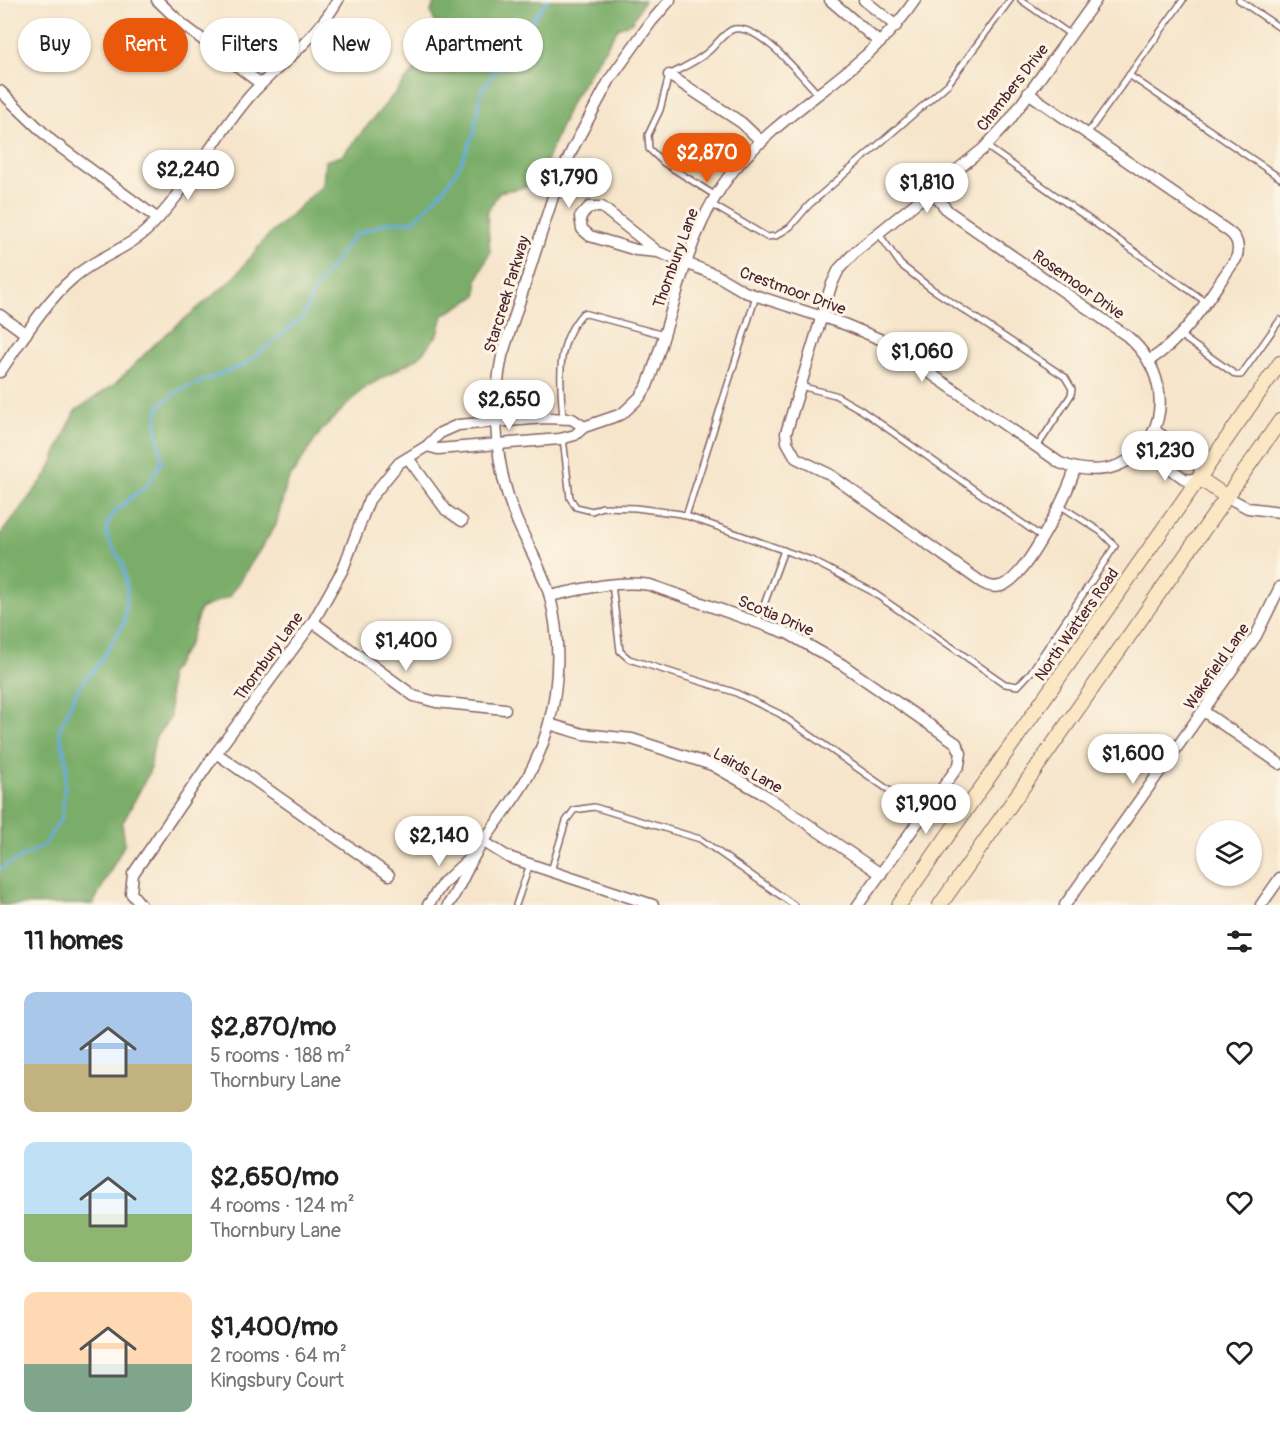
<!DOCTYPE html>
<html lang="en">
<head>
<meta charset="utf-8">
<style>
	:root { --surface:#fff; --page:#f2f2f2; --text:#222; --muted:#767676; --accent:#ea580c }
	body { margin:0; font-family:Pangolin,sans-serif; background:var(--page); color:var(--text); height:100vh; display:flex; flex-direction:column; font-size:22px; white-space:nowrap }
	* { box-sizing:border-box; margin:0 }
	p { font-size:20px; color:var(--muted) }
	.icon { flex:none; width:33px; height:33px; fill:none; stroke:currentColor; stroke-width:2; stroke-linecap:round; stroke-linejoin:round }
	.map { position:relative; height:905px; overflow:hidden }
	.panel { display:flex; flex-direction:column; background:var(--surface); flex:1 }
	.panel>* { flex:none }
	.banner { position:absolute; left:18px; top:18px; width:600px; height:54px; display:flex; gap:12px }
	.fabs { position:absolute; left:1196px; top:820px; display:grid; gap:12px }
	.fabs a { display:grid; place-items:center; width:66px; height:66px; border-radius:50%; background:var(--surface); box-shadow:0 2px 4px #0004; font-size:30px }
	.price { position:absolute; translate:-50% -51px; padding:0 14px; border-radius:21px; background:#fff; color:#222; font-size:20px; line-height:39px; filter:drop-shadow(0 2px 3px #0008) }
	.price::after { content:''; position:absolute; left:50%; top:36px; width:18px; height:14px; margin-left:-9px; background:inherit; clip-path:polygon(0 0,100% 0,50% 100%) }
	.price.current { background:var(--accent); color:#fff }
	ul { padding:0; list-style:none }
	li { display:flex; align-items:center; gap:18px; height:150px; padding:0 24px }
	li span { display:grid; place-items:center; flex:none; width:168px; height:120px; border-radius:12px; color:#555 }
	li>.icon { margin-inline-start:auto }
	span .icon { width:72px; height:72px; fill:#fffc; stroke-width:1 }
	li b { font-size:26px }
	h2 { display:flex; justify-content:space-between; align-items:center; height:72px; padding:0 24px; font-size:26px }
	.pill { padding:0 21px; border-radius:27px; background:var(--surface); box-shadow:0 2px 4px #0004; font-size:21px; line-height:54px }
	.pill.current { background:var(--accent); color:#fff }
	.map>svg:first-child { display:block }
</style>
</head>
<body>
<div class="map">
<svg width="1280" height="905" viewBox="0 0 1280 905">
	<rect width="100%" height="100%" fill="#fcf5e5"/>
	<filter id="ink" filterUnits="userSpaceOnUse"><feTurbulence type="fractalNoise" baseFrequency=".0167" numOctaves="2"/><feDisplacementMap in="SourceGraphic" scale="12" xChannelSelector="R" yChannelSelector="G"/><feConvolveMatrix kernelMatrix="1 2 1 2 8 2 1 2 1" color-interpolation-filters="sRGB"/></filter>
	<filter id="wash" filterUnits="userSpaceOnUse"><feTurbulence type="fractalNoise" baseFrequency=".008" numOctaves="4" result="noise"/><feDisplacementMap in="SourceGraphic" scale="24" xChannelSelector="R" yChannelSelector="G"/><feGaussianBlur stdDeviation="1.35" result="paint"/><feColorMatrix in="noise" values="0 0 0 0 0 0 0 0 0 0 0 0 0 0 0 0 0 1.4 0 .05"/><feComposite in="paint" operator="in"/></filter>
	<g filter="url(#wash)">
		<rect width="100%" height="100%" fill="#f6e5cb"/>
		<polygon fill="#7aad69" stroke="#62664a" stroke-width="1.5" points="435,0 644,0 632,22 618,28 571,102 539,178 531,186 499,192 487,213 490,252 477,280 477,296 443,315 438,334 418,358 364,388 321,431 287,482 276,525 230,596 200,609 189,644 169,675 170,718 155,738 149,773 122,824 125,843 93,904 0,905 0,535 48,473 75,411 116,383 159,340 233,279 265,239 323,185 325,161 342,156 417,67 435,64 446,54 431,12"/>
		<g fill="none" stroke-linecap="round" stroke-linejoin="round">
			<polyline stroke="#69acdd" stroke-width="3" points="0,869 44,845 62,817 67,764 59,730 79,686 98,665 124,623 127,590 123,564 107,538 107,527 113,513 149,483 162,461 156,425 159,406 178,391 244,365 303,317 315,289 354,235 389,222 414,221 444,189 461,163 474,133 481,91 547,0"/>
		</g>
	</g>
	<g filter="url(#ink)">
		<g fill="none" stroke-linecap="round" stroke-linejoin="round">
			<defs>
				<g id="lane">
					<polyline points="1021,0 1071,35"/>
					<polyline points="1239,0 1280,28"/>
					<polyline points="1129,75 1280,178"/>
					<polyline points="1087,134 1183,0"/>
					<polyline points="986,146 1206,302"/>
					<path d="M716,196l-52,-33 -15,-14 -1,-14 12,-25 9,-35c15,-8 33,-16 44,-28 6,-6 13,-16 21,-18 26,-5 67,47 84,65"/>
					<polyline points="711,204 767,237 776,236 790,227 809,205 948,84 1010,0"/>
					<polyline points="879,234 901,265 932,289 1065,377 1072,389 1071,395 1037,447"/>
					<polyline points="1181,336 1236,375 1241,375 1280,320"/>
					<polyline points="800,386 835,395 861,410 1042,537"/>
					<path d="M563,418c-3,-37 -8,-75 20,-105l81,22"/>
					<polyline points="563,438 570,498 576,507 592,511 602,507 636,508 681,514 811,560 871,591 1005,684 1018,686 1031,672 1115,546 1101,532 1061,506"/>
					<polyline points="686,516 756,296"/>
					<polyline points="612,584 620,651 629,659 734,692 780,714 923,814"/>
					<polyline points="758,621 784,550"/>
					<polyline points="551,871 566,821 574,810 594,807 700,839 794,905"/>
					<polyline points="516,905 530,864"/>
				</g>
				<g id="street">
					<polyline points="157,0 182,24 261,84"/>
					<polyline points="830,0 880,43"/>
					<polyline points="864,0 896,26"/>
					<polyline points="669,75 742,123 762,142"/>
					<polyline points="0,91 52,141 158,219"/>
					<path d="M1028,93l200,138c10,7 12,16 8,28 -27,37 -47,76 -86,101"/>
					<path d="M658,252l-56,-45h-13l-9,10 2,12 8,7 46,14 22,2 58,23 29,17 99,32 38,16 178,123c87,34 136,-68 67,-127l-179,-125 -16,-19"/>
					<polyline points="0,315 26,334"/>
					<path d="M0,372c22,-32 44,-69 73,-94 22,-20 51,-27 73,-47 37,-35 68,-93 103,-134 31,-35 64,-54 89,-97"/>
					<path d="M427,446l11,3 122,-10 15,-4 9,-8 38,-13 18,-17 7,-11c28,-71 37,-154 86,-215 53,-65 135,-100 182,-171"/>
					<polyline points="1142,448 1186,480 1199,478 1200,461 1154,430"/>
					<polyline points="408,458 446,510 462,521"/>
					<path d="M1075,469c-8,26 -46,101 -68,114 -9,6 -18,4 -26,-1l-152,-108 -33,-16 -9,-16 -1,-9 45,-147 8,-17 17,-18 127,-102 26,-28 87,-121"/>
					<polyline points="1227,497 1248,508 1280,512"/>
					<path d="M550,596c33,-7 66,-16 100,-11l137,48 56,32 113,78 5,10 -2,12 -101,140"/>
					<polyline points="313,622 414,696 436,702 505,709"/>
					<polyline points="1203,711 1280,764"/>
					<polyline points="549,724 583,734 632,739 712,765 765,795 881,874"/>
					<polyline points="216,753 389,875"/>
					<polyline points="484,842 508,857 653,905"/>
					<polyline points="141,905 131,893 133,874 216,753 313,622 343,569 369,500 399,463 427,446 440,433 458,425 545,418 572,419 584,427"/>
					<polyline points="428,905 443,883 473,855"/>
					<path d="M448,905c11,-16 18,-35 28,-52 16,-26 36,-49 51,-75 30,-53 38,-122 23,-181 -7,-26 -22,-51 -33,-76 -22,-52 -26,-110 -15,-165l55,-172 16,-36 37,-69 41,-57 19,-22"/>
					<polyline points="1065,905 1256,636 1280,587"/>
					<polyline points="1261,905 1280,878"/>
				</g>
				<g id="secondary">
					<polyline points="1199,478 1227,497"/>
					<polyline points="899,905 1280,363"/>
					<polyline points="940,905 1280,421"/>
				</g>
			</defs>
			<use href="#lane" stroke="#866463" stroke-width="8"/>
			<use href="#street" stroke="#866463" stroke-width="13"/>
			<use href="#secondary" stroke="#866463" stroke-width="16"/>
			<use href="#lane" stroke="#fff" stroke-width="5"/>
			<use href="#street" stroke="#fff" stroke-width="10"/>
			<use href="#secondary" stroke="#fbe7c3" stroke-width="14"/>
		</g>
	</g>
	<g text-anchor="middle" stroke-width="6" stroke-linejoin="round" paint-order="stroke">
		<g font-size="16" fill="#4a1f2b" stroke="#fcf5e5">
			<text transform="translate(1012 87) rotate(-52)" y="6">Chambers Drive</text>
			<text transform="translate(675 258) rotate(-70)" y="6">Thornbury Lane</text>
			<text transform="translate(1079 284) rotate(35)" y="6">Rosemoor Drive</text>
			<text transform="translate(793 290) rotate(20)" y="6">Crestmoor Drive</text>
			<text transform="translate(506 294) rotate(-73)" y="6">Starcreek Parkway</text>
			<text transform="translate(776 615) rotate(23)" y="6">Scotia Drive</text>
			<text transform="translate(1076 624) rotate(-55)" y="6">North Watters Road</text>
			<text transform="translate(268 656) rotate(-54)" y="6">Thornbury Lane</text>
			<text transform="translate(1216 666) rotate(-55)" y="6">Wakefield Lane</text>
			<text transform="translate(748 770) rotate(29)" y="6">Lairds Lane</text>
		</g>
	</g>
</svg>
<div class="fabs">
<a><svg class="icon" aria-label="layers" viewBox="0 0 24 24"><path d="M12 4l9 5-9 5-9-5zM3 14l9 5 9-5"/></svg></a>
</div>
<b class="price current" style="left:707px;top:184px">$2,870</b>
<b class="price" style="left:188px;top:201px">$2,240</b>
<b class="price" style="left:569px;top:209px">$1,790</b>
<b class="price" style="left:927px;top:214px">$1,810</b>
<b class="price" style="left:922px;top:383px">$1,060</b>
<b class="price" style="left:509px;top:431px">$2,650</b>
<b class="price" style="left:1165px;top:482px">$1,230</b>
<b class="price" style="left:406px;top:672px">$1,400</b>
<b class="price" style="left:1133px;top:785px">$1,600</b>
<b class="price" style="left:926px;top:835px">$1,900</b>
<b class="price" style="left:439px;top:867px">$2,140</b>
<div class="banner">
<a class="pill">Buy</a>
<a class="pill current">Rent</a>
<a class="pill">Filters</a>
<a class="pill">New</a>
<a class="pill">Apartment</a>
</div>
</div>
<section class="panel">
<h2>11 homes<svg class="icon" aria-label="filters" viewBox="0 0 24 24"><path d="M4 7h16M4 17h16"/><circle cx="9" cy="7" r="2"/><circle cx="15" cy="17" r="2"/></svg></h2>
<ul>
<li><span style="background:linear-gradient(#a9c7e8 60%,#c2b280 0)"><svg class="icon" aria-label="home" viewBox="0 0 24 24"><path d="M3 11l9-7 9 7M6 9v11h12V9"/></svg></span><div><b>$2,870/mo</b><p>5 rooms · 188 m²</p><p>Thornbury Lane</p></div><svg class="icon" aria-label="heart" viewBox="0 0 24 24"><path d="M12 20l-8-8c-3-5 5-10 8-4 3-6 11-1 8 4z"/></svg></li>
<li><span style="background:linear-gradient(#bfe0f5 60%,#8fb573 0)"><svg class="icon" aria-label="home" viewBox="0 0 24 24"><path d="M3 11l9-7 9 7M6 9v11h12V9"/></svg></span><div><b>$2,650/mo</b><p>4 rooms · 124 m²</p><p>Thornbury Lane</p></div><svg class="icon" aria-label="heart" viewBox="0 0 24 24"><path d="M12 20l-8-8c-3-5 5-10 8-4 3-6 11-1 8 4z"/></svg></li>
<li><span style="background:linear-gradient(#ffd9b3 60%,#7fa58c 0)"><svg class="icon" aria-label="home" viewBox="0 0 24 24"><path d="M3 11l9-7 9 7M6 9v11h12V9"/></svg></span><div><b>$1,400/mo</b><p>2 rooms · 64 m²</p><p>Kingsbury Court</p></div><svg class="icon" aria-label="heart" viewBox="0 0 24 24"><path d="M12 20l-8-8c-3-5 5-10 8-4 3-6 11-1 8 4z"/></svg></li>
</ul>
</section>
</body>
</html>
